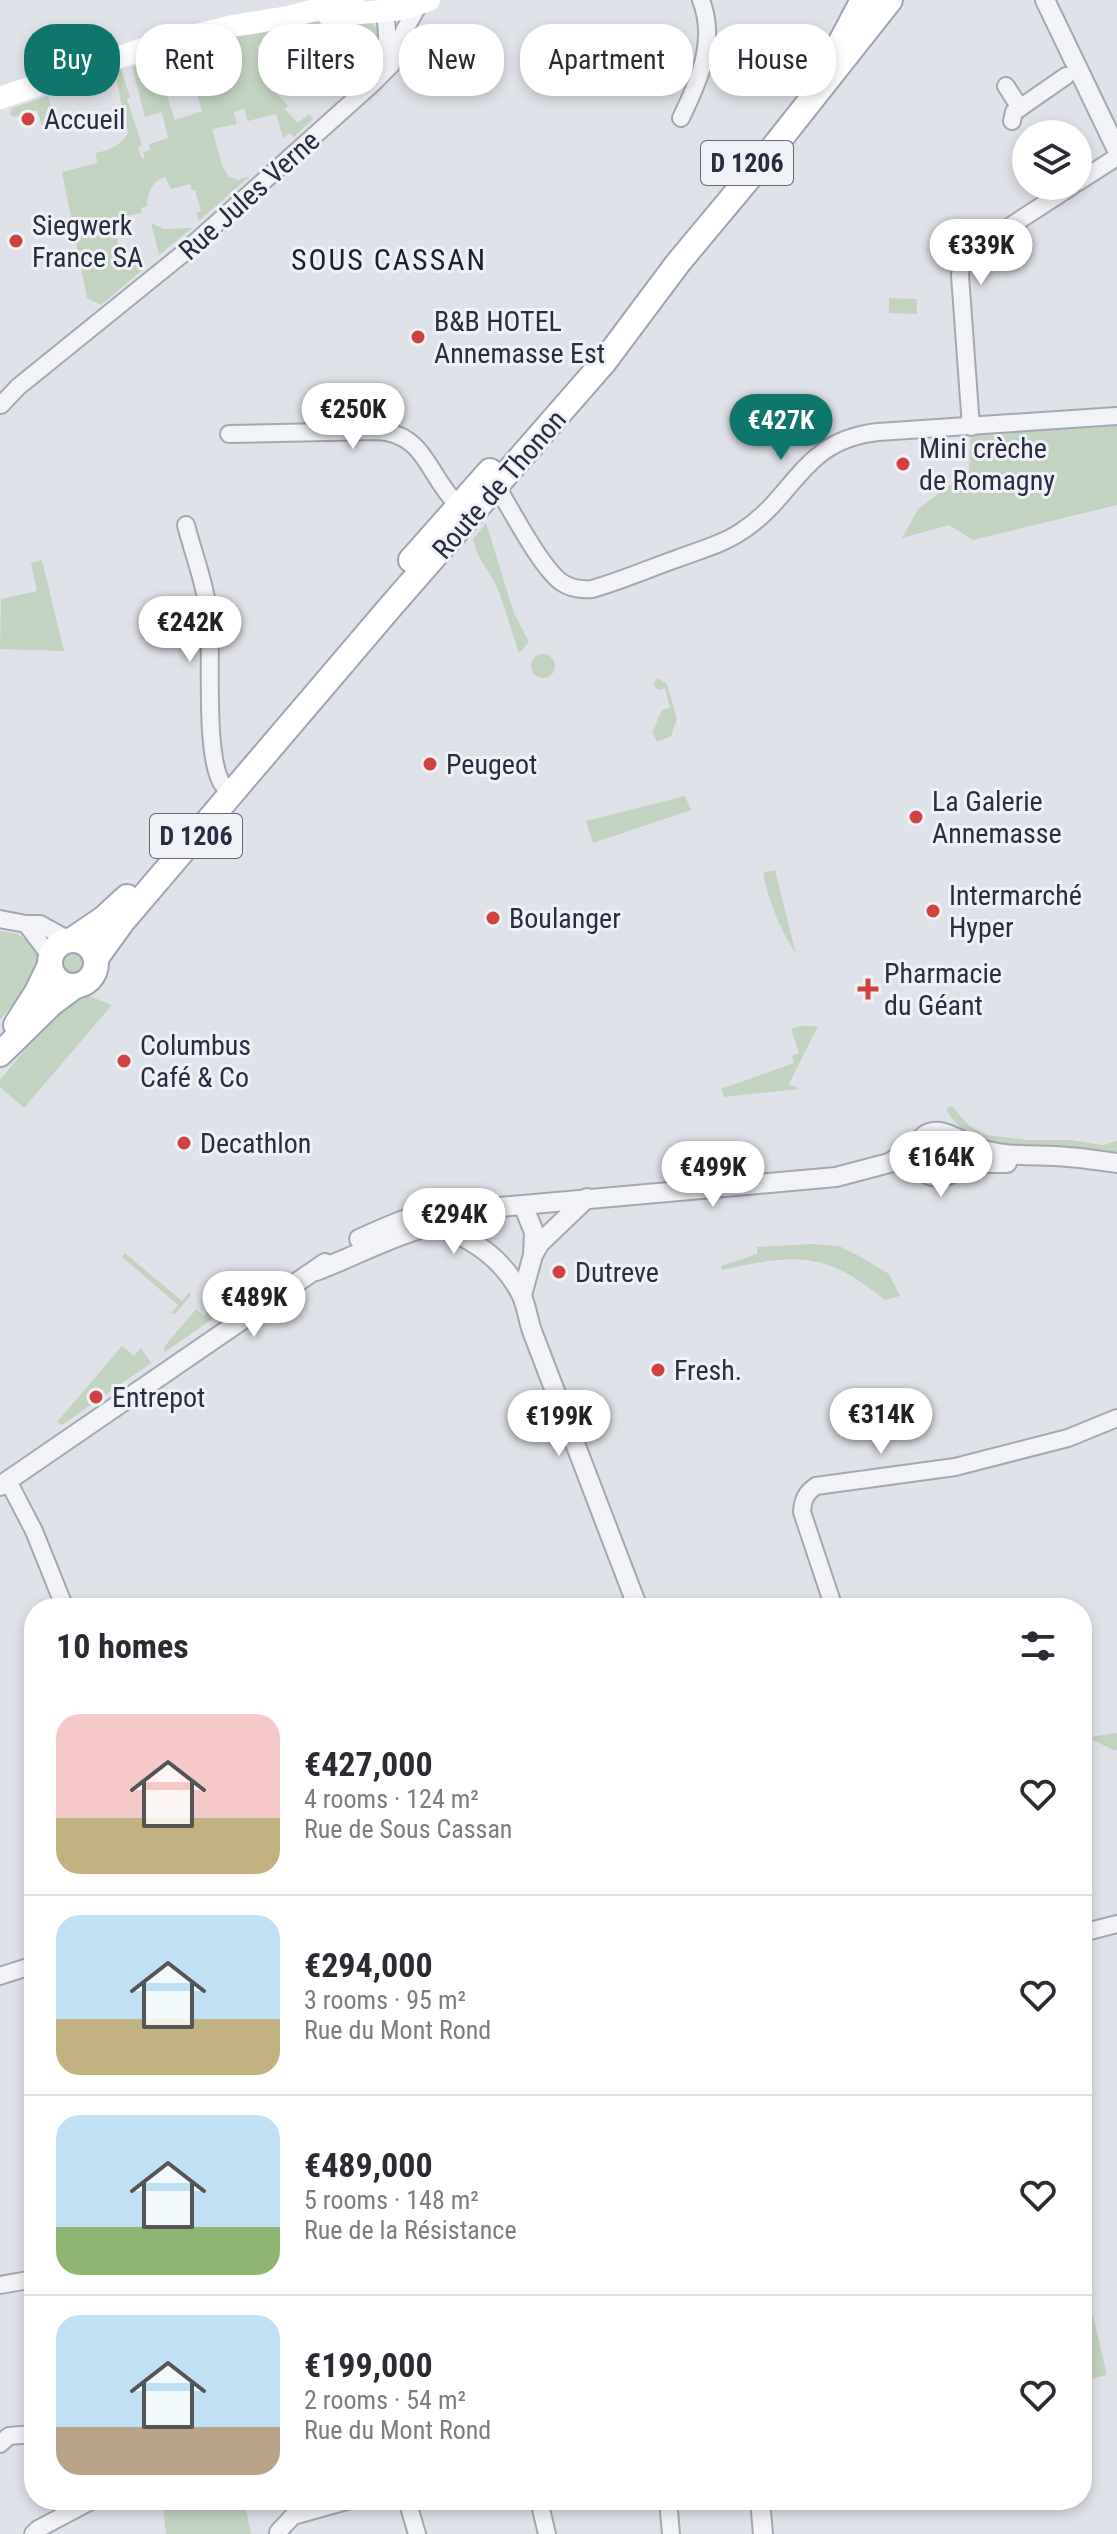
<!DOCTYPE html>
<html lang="en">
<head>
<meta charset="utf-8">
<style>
	:root { --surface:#fff; --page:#f7f7f7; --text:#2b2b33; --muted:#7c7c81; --line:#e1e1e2; --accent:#0f766e }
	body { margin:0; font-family:"Roboto Condensed",sans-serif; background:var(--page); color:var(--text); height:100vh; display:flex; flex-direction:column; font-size:30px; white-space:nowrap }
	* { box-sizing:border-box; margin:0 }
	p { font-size:26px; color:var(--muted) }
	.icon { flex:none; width:44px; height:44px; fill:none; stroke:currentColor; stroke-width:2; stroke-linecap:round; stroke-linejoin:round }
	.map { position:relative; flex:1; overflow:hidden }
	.details { position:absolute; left:24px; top:1598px; width:1068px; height:912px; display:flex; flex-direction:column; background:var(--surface); border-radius:32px; box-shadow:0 4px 12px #0003 }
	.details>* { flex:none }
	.guide { position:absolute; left:24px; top:24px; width:1070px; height:72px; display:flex; gap:16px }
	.tools { position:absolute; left:1012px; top:120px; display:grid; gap:16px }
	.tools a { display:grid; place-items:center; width:80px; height:80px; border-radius:50%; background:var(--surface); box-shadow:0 4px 12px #0003; font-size:40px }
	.price { position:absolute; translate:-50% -68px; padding:0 18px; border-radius:28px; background:#fff; color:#222; font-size:26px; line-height:52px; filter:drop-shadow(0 2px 4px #0008) }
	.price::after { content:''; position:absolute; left:50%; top:48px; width:24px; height:18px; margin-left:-12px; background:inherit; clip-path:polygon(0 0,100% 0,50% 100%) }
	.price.on { background:var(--accent); color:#fff }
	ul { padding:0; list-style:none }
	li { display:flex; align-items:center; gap:24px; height:200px; padding:0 32px }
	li+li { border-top:2px solid var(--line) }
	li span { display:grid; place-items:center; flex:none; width:224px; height:160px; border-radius:24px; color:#555 }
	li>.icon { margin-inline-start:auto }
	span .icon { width:96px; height:96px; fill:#fffc; stroke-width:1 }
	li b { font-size:34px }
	h2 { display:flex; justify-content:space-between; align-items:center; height:96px; padding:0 32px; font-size:34px }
	.pill { padding:0 28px; border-radius:32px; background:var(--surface); box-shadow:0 4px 12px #0003; font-size:28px; line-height:72px }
	.pill.on { background:var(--accent); color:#fff }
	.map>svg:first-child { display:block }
</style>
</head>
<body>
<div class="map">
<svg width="1117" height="2534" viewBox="0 0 1117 2534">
	<rect width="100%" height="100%" fill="#e0e2e9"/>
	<g fill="#c3d3c1">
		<path d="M330,20c12,1 27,-1 38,2 16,4 16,26 9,38 -4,7 -11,13 -17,18l-4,-7 3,-2 -1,-3 8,-6 -8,-10 -3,1 -7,-9 -21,14 -8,-10 -16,13 8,12 19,13 -32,-13 -8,-29 -15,4 -4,-4 -14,4 10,36 21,24 -3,3 13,14 11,-9 4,5 -19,18 -4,-4 -7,5 -7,-24 -28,7 -4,-12 -10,3 3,12 -25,5 10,36 6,11 10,4 12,-4 -51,45 -3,-8 5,-2 -6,-21h-3l-2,-6 -19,5 -6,-12c-13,3 -17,17 -18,29l-6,2 1,5 -33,6 3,20 5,-1 5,28 9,-1v-6l12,-3 3,11 -45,38 -14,-7 -25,-126 35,-9 -1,-10c14,-3 24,-7 32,-20l-12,-54 3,-1 -2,-8 4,-1 9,28 -3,2 15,46 -4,2 4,12 3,-2 -2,-5 7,-2 -1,-6 19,-6 -6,-26 -17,5 -13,-50 23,-7 20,60 27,-9 -19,-63 103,-23z"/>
		<polygon points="48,96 55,123 42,125 37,110 15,117 10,115 12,108"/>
		<polygon points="151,223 164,229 192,228 159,255"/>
		<polygon points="889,298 917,299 917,314 889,313"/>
		<polygon points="1117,416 1117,505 973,540 949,525 902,538 918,509 969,471 971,427"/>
		<path d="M486,523l28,90 15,29 -10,11c-8,-23 -14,-47 -23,-68 -8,-16 -20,-28 -23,-46z"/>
		<polygon points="42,560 64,651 0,649 1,599 37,591 31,563"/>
		<circle cx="543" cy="666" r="12"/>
		<polygon points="658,678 667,684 677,719 671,736 657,742 652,733 662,710 670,708 665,688 658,690 654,685 655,680"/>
		<polygon points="685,796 691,810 593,843 586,821"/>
		<path d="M775,870l21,84c-16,-25 -27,-51 -33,-81z"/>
		<path d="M0,931c14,1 24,4 33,15 3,5 7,11 6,17 -2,17 -28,43 -39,57z"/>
		<circle cx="73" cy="963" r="13"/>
		<path d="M89,996l23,9 -88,103 -24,-21v-7c21,-24 57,-77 89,-84z"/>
		<polygon points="800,1026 818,1026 789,1084 799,1089 724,1097 721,1089 794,1063 792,1056 799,1053 791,1029"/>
		<path d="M952,1106l17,20 17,9 42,5h42l33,5 14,-4v11l-72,-7c-31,12 -86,-5 -99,-37z"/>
		<circle cx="938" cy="1155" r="11"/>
		<path d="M812,1244l27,2 22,11 28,17 11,22 -15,4c-61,-50 -90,-46 -163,-30l-1,-4 36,-12v-7z"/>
		<polygon points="125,1253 182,1301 189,1292 191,1295 175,1314 171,1313 178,1305 122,1257"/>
		<polygon points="217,1286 222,1299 218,1315 165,1352 164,1347 196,1309 204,1316 217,1301 210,1294"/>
		<polygon points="122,1346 134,1356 141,1348 151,1363 62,1425 57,1422"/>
		<polygon points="1117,1733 1117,1750 1113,1750 1091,1739 1082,1745 1082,1738"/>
		<polygon points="1089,2298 1107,2375 1082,2381 1082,2300"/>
		<polygon points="162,2500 244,2500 251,2534 166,2534"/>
	</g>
	<polygon fill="#9aaaca" points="567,45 584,50 576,74 559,68"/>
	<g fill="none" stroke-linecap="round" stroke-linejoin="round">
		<defs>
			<g id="minor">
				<path d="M384,62c5,-18 4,-33 0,-51l7,-7"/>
				<polyline points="1006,86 1020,108"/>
				<path d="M681,118c18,-37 36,-77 20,-118"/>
				<polyline points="1012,121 1014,112 1066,76"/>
				<polyline points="1078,182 1117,157"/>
				<polyline points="1,405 18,387 180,256 372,84 391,65 405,29 420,3"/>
				<polyline points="971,427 960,275 962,262 975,249 1072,186"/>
				<path d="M229,434l148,-3c49,2 51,46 81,74"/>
				<path d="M497,487c15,24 43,79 64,95 9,6 20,8 31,7 29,-8 58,-21 87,-31 21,-8 44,-14 63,-27 54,-35 60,-91 136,-99l239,-16"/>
				<path d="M186,525c8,31 21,63 23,96 3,36 -5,138 14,164"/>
				<polyline points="0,919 26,924 40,924 69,940"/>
				<polyline points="26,924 51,957"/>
				<polyline points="8,1481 34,1531 65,1608"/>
				<path d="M834,1608l-32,-96c1,-13 4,-19 14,-26l139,-19 113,-29 49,-20"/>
				<polyline points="1082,1933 1117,1924"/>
				<polyline points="0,1976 34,1965"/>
				<polyline points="0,2285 34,2279"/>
				<polyline points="0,2444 9,2436 34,2434"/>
				<polyline points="407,2500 417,2534"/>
				<polyline points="539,2500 547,2534"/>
				<polyline points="668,2500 671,2534"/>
				<polyline points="278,2532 293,2516 350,2500"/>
				<polyline points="33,2534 38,2529 93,2500"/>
			</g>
			<g id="tertiary">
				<polyline points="1045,0 1117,150"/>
				<path d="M956,1140l5,15 -7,17c-28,18 -54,-18 -30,-36 17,-13 39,8 57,13 28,9 58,5 87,8 16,1 33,4 49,6"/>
				<polyline points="958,1166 982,1163 1007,1163"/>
				<polyline points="523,1205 534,1232 533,1255"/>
				<path d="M432,1225c38,11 70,32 89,69 5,10 7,25 11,37l106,277"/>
				<path d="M359,1239c35,-16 93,-43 130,-31"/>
				<path d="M316,1271c32,-12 62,-28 95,-39 26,-9 53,-12 78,-24l347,-31 53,-14 27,-17"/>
				<polyline points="522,1295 533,1255 540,1243 587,1198"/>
				<polyline points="0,1486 325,1263"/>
				<polyline points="760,2500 763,2534"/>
			</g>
			<g id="primary">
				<polyline points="836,51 863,0"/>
				<polyline points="411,560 490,471"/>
				<circle cx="73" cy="963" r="23"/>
				<polyline points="72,940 103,919 127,897"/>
				<polyline points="96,958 122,922 392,605 604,362 678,263 758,167 890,0"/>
				<polyline points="16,1025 37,992 50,965"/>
				<polyline points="0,1054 51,1004 75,986"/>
			</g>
		</defs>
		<use href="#minor" stroke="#a5a8b3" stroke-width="20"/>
		<use href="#tertiary" stroke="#a5a8b3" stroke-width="22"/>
		<use href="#primary" stroke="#9fa4b5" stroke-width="28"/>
		<use href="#minor" stroke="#f2f3f7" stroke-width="16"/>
		<use href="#tertiary" stroke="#f2f3f7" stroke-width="18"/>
		<g stroke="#fff" stroke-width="22">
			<polyline points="329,16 402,9 429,0"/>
			<polyline points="0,98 155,45 233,26 288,17 353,0"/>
		</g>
		<use href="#primary" stroke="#fff" stroke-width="24"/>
	</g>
	<g fill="#d04242" stroke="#eff1f6" stroke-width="3">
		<circle cx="28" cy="119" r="8"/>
		<circle cx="16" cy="241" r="8"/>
		<circle cx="418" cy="337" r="8"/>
		<circle cx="903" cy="464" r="8"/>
		<circle cx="430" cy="764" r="8"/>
		<circle cx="916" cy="817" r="8"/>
		<circle cx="933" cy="911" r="8"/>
		<circle cx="493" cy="918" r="8"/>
		<path d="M864 977h8v8h8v8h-8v8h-8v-8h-8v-8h8z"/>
		<circle cx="124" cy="1061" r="8"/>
		<circle cx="184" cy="1143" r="8"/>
		<circle cx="559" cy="1272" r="8"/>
		<circle cx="658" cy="1370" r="8"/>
		<circle cx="96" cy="1397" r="8"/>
	</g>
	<g text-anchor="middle" stroke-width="6" stroke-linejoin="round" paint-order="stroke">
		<g fill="#eff1f6" stroke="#646877" stroke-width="2">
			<rect x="701" y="141" width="92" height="44" rx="6"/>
			<rect x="150" y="814" width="92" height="44" rx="6"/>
		</g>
		<g font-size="26" font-weight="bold" fill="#282d41">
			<text x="747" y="172">D 1206</text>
			<text x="196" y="845">D 1206</text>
		</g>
		<g font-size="28" fill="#282d41" stroke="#eff1f6" text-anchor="start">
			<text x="44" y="129">Accueil</text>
			<text x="32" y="235">Siegwerk<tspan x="32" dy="32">France SA</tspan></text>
			<text x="434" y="331">B&amp;B HOTEL<tspan x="434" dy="32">Annemasse Est</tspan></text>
			<text x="919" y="458">Mini crèche<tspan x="919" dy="32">de Romagny</tspan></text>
			<text x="446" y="774">Peugeot</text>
			<text x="932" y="811">La Galerie<tspan x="932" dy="32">Annemasse</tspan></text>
			<text x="949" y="905">Intermarché<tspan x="949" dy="32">Hyper</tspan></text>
			<text x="509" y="928">Boulanger</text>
			<text x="884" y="983">Pharmacie<tspan x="884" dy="32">du Géant</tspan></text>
			<text x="140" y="1055">Columbus<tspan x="140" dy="32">Café &amp; Co</tspan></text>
			<text x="200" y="1153">Decathlon</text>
			<text x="575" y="1282">Dutreve</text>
			<text x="674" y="1380">Fresh.</text>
			<text x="112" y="1407">Entrepot</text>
		</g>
		<g font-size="28" fill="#282d41" stroke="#eff1f6">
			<text transform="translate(249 195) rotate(-42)" y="10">Rue Jules Verne</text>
			<text transform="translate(499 484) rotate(-49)" y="10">Route de Thonon</text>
		</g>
		<g font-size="30" letter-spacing="2" fill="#1a1f31" stroke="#eff1f6">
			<text x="389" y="270">SOUS CASSAN</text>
		</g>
	</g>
</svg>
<div class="tools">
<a><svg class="icon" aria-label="layers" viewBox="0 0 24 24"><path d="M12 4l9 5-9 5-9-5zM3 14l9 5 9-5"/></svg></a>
</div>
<b class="price" style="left:981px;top:287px">€339K</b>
<b class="price" style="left:353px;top:451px">€250K</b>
<b class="price on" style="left:781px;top:462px">€427K</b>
<b class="price" style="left:190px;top:664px">€242K</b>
<b class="price" style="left:941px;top:1199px">€164K</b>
<b class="price" style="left:713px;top:1209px">€499K</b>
<b class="price" style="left:454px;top:1256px">€294K</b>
<b class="price" style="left:254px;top:1339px">€489K</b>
<b class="price" style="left:881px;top:1456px">€314K</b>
<b class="price" style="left:559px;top:1458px">€199K</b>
<div class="guide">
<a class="pill on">Buy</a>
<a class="pill">Rent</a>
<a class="pill">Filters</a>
<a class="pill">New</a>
<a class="pill">Apartment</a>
<a class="pill">House</a>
</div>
<section class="details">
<h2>10 homes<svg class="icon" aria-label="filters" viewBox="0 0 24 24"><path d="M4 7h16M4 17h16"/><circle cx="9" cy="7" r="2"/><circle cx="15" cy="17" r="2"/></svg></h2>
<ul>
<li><span style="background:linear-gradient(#f6c9c9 65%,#c2b280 0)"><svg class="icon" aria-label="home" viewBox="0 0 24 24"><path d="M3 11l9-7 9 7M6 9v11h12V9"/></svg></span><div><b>€427,000</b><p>4 rooms · 124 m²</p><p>Rue de Sous Cassan</p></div><svg class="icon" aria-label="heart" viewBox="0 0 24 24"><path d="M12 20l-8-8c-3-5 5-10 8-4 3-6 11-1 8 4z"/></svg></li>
<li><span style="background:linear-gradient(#bfe0f5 65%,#c2b280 0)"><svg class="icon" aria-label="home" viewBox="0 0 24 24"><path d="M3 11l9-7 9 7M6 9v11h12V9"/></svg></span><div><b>€294,000</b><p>3 rooms · 95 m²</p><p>Rue du Mont Rond</p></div><svg class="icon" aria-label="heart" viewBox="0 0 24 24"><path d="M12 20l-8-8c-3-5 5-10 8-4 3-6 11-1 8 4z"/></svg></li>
<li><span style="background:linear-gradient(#bfe0f5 70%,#8fb573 0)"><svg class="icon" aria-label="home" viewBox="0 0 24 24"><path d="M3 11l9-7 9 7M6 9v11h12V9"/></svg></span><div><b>€489,000</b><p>5 rooms · 148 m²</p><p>Rue de la Résistance</p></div><svg class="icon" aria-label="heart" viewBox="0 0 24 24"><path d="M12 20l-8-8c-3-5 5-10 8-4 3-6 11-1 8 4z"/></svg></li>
<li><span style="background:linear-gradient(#bfe0f5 70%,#b9a48a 0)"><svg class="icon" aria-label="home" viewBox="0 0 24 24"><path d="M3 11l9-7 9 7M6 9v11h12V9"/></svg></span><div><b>€199,000</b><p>2 rooms · 54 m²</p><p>Rue du Mont Rond</p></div><svg class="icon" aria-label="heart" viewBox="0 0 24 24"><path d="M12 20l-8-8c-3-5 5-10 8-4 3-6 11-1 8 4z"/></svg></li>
</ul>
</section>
</div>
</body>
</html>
